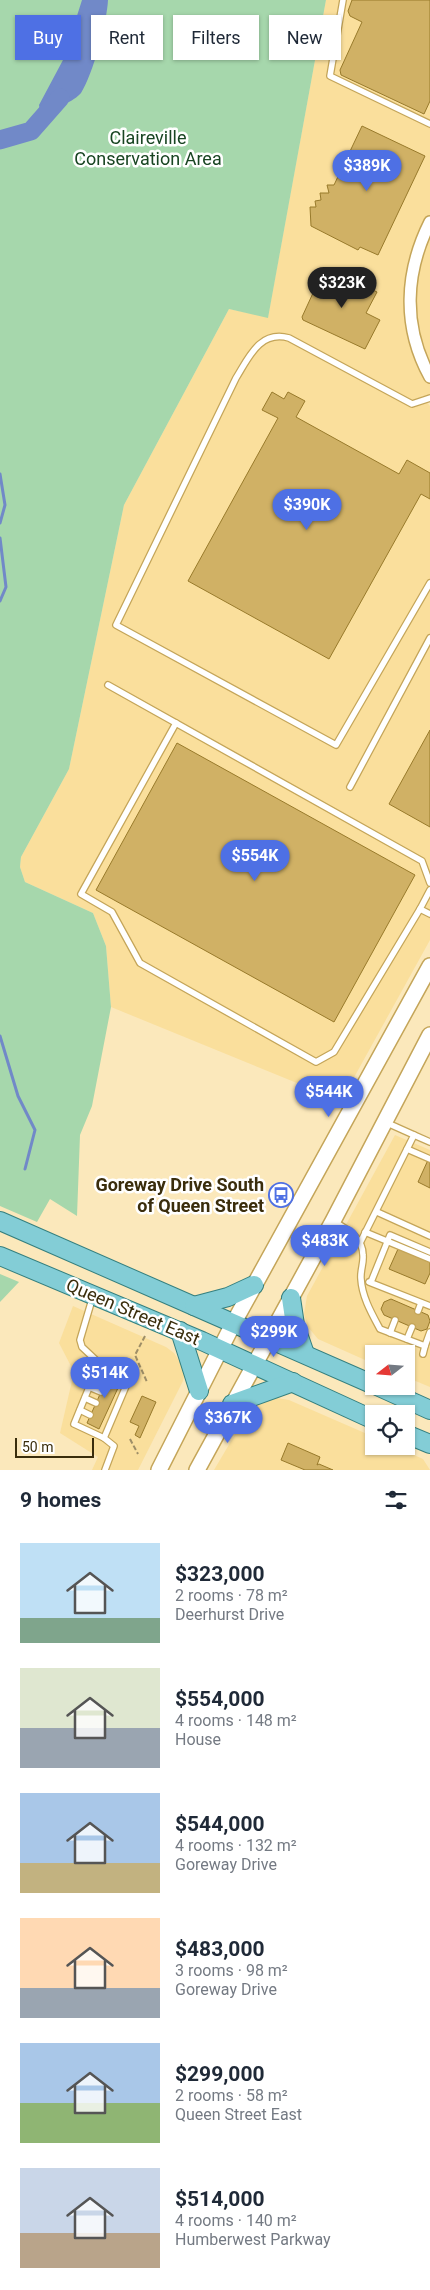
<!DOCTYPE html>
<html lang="en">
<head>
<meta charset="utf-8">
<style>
	:root { --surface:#fff; --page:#f2f2f3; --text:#1f2937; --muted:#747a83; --accent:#4e70e4 }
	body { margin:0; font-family:Roboto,sans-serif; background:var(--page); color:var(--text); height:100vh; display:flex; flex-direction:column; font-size:19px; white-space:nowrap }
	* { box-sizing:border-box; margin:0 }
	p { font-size:16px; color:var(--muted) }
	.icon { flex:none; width:28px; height:28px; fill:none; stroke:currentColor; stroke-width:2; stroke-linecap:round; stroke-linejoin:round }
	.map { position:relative; height:1470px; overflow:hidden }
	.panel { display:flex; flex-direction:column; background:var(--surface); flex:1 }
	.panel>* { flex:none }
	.guide { position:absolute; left:15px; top:15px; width:400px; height:45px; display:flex; gap:10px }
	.needle { width:32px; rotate:253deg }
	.controls { position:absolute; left:365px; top:1345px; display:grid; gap:10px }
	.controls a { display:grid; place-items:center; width:50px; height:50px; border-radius:0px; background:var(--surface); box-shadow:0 1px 4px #0004; font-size:25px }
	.scale { position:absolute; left:15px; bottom:12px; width:79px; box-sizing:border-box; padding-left:5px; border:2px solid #3a2d0c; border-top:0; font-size:14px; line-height:18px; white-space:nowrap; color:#3a2d0c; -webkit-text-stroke:4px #fff; paint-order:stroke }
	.price { position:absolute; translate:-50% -42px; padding:0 11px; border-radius:18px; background:var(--accent); color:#fff; font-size:16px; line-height:32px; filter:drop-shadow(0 1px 2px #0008) }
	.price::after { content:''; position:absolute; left:50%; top:30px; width:15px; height:11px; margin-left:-8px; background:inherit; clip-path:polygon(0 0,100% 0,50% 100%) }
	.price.current { background:#222; color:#fff }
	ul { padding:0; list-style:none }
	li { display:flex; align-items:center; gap:15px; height:125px; padding:0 20px }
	li span { display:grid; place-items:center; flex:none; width:140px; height:100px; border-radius:0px; color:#555 }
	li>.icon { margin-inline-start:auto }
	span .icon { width:60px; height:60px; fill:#fffc; stroke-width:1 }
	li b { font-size:21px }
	h2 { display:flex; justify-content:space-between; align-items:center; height:60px; padding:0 20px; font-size:21px }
	.chip { padding:0 18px; border-radius:0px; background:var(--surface); box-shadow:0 1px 4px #0004; font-size:18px; line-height:45px }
	.chip.current { background:var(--accent); color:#fff }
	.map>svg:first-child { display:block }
</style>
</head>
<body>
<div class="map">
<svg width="430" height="1470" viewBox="0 0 430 1470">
	<rect width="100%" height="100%" fill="#fbe8bb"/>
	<g fill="#fadf9c">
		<polygon points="326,0 430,0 430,399 421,395 430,406 430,940 341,1101 111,1007 106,946 93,913 25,882 20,867 21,857 69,769 124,505 229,309 268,317"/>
		<polygon points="395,1135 430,1150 430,1387 406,1377 406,1354 374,1354 374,1364 318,1339 308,1327 304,1314 307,1296"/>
		<polygon points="73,1306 166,1347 174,1353 181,1364 184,1375 183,1381 138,1470 92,1470 98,1457 60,1433 74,1372 59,1343"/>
		<polygon points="277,1398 289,1400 374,1437 374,1446 394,1446 423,1459 430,1470 214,1470 250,1409 258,1403"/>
	</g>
	<g fill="#a6d7ac">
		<polygon points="0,0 326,0 268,318 229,309 124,505 69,769 21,857 20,867 25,882 93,913 106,946 111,1007 92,1106 80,1135 77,1216 50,1199 37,1222 0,1206"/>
		<polygon points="0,1274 19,1282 0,1302"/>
	</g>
	<path fill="#7189c8" d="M82,0h26c-1,22 -15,74 -27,93 -5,7 -31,19 -40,24l-2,-12 24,-45z"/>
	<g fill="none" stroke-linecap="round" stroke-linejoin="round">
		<g stroke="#7189c8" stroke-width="3">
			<polyline points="0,474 5,505 0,523"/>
			<polyline points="0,538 6,587 0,601"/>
			<polyline points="0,1036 18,1096 35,1130 25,1169"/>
		</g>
		<polyline stroke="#7189c8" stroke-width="19" points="0,140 31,131 60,98"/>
	</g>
	<g fill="#d0b165" stroke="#987a2b">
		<polygon points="352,0 430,0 430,101 424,114 341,75 340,70 362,22 350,16 348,11"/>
		<polygon points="362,126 425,156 378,255 360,247 358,250 311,226 310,207 316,207 315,201 321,200 320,193 329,193 327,185 334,185"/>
		<polygon points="327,268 377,292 366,313 380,320 365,349 303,320 302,317 324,269"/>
		<polygon points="272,392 284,399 288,392 305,401 296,417 399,474 407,460 430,473 430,499 421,494 329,659 188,581 278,418 262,410"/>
		<polygon points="430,730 430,827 389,804"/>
		<polygon points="177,743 415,875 334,1022 96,890"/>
		<polygon points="428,1160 430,1161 430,1188 418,1182"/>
		<polygon points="398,1249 430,1262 430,1273 425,1284 389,1269"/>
		<polygon points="391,1299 428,1315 430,1321 427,1329 421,1331 384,1315 381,1309 384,1302"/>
		<polygon points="111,1370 124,1375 99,1429 87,1423"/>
		<polygon points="142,1396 156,1402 140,1438 135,1435 139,1426 130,1422"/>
		<polygon points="288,1443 320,1457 317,1465 319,1464 333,1470 305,1470 281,1460"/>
	</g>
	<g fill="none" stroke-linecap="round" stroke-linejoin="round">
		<defs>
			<g id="lane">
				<polyline points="343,0 330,76 430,124"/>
				<path d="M430,398l-18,6 -123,-66c-29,-8 -40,19 -53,40l-120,247 220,120 94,-162"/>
				<polyline points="108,685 422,861 430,883"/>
				<polyline points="176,723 81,894 112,912 140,963 316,1062 334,1052 420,909"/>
				<polyline points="350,787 430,638"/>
				<polyline points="430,890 420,909 430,914"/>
				<polyline points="414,1135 430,1142"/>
				<polyline points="407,1149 430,1159"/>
				<polyline points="377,1212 430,1236"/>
				<path d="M335,1222c13,8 28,16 28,33 1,8 -3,16 -2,24 1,18 11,35 19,50l45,17 -2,8"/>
				<polyline points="365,1232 430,1259"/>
				<polyline points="360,1243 414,1135 385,1122"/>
				<polyline points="369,1282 430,1306"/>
				<polyline points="371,1282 390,1235 430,1252"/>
				<polyline points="93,1296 80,1340 82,1347 99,1363 114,1361 132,1372 104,1438 114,1446 105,1470"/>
				<polyline points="418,1311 421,1303"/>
				<polyline points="390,1333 395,1320"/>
				<polyline points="407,1339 412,1327"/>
				<polyline points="425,1346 430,1332"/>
				<polyline points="99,1363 74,1424 104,1438"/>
				<polyline points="94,1376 106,1381"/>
				<polyline points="89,1387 101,1392"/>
				<polyline points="85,1398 96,1403"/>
				<polyline points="80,1410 90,1415"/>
			</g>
			<path id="street" d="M430,222c-25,50 -28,104 0,155"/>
			<g id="secondary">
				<polyline points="159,1470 233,1324 430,966"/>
				<polyline points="197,1470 333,1221 430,1035"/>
			</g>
			<g id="primary">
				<polyline points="0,1221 374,1385"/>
				<polyline points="0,1256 202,1341 374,1420"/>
				<polyline points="291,1298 295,1325 305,1354"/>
				<polyline points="194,1306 228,1297 254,1285"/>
				<polyline points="180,1331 199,1391"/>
				<polyline points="377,1386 430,1410"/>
				<polyline points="232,1404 293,1382"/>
				<polyline points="406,1434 430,1444"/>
			</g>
		</defs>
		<use href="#lane" stroke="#c4a559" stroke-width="8"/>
		<use href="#street" stroke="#c4a559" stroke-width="14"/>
		<use href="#secondary" stroke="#c4a559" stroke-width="18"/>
		<use href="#primary" stroke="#347f7e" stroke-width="20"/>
		<g stroke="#9e8e67" stroke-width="2" stroke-dasharray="5 2.5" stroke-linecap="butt">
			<polyline points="145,1336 135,1355 147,1382"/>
			<polyline points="130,1439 138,1454"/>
		</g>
		<use href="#lane" stroke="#fff" stroke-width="5.5"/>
		<use href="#street" stroke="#fff" stroke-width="11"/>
		<use href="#secondary" stroke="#fff" stroke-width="15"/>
		<use href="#primary" stroke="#83cdd6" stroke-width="18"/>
	</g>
	<defs>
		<symbol id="bus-ring" viewBox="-11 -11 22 22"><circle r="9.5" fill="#fff" stroke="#4e70e4" stroke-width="1.5"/><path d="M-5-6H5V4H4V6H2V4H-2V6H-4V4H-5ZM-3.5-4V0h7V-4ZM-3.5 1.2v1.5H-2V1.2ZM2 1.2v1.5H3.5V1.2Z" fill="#4e70e4"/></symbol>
	</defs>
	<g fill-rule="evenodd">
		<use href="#bus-ring" x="267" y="1181" width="28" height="28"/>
	</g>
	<g text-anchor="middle" stroke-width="5" stroke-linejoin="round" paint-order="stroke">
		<g font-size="18" fill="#184522" stroke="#fff">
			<text x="148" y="144">Claireville<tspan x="148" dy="21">Conservation Area</tspan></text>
		</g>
		<g font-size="18" font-weight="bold" fill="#3a2d0c" stroke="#fff" text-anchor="end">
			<text x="264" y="1191">Goreway Drive South<tspan x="264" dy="21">of Queen Street</tspan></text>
		</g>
		<g font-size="18" fill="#3a2d0c" stroke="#fff">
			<text transform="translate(133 1312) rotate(23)" y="6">Queen Street East</text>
		</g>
	</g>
</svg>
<div class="controls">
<a><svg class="needle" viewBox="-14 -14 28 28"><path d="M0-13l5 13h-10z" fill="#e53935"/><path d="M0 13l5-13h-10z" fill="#747a83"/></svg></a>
<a><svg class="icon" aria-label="locate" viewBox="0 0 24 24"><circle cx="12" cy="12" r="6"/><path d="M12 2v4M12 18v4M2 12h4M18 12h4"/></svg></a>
</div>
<div class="scale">50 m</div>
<b class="price" style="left:367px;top:192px">$389K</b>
<b class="price current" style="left:342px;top:309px">$323K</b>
<b class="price" style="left:307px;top:531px">$390K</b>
<b class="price" style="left:255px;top:882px">$554K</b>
<b class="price" style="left:329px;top:1118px">$544K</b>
<b class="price" style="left:325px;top:1267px">$483K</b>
<b class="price" style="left:274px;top:1358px">$299K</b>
<b class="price" style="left:105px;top:1399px">$514K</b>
<b class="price" style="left:228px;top:1444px">$367K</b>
<div class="guide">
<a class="chip current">Buy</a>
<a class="chip">Rent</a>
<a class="chip">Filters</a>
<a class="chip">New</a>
</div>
</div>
<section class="panel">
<h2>9 homes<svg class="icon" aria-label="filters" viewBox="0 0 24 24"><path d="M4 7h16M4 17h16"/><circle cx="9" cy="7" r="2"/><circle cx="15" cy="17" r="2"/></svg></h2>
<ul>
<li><span style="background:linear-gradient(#bfe0f5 75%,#7fa58c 0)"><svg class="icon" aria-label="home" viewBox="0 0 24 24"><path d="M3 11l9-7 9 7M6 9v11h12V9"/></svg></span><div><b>$323,000</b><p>2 rooms · 78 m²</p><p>Deerhurst Drive</p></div></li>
<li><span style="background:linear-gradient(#dfe7d0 60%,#9aa5b1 0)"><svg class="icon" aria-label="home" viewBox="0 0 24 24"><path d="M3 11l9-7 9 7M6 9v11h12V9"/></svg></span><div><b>$554,000</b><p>4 rooms · 148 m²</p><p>House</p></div></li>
<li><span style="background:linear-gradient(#a9c7e8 70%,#c2b280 0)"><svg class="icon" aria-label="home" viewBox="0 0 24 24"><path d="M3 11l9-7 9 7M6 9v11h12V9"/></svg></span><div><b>$544,000</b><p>4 rooms · 132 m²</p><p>Goreway Drive</p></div></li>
<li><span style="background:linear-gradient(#ffd9b3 70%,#9aa5b1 0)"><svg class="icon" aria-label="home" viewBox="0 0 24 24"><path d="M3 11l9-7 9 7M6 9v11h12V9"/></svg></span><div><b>$483,000</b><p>3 rooms · 98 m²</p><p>Goreway Drive</p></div></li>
<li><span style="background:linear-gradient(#a9c7e8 60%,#8fb573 0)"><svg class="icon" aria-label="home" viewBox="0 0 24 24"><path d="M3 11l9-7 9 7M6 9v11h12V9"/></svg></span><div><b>$299,000</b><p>2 rooms · 58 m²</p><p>Queen Street East</p></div></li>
<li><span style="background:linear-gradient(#c9d6e8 65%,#b9a48a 0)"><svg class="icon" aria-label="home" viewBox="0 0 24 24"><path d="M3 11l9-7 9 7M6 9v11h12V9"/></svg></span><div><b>$514,000</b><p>4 rooms · 140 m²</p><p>Humberwest Parkway</p></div></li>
</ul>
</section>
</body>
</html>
